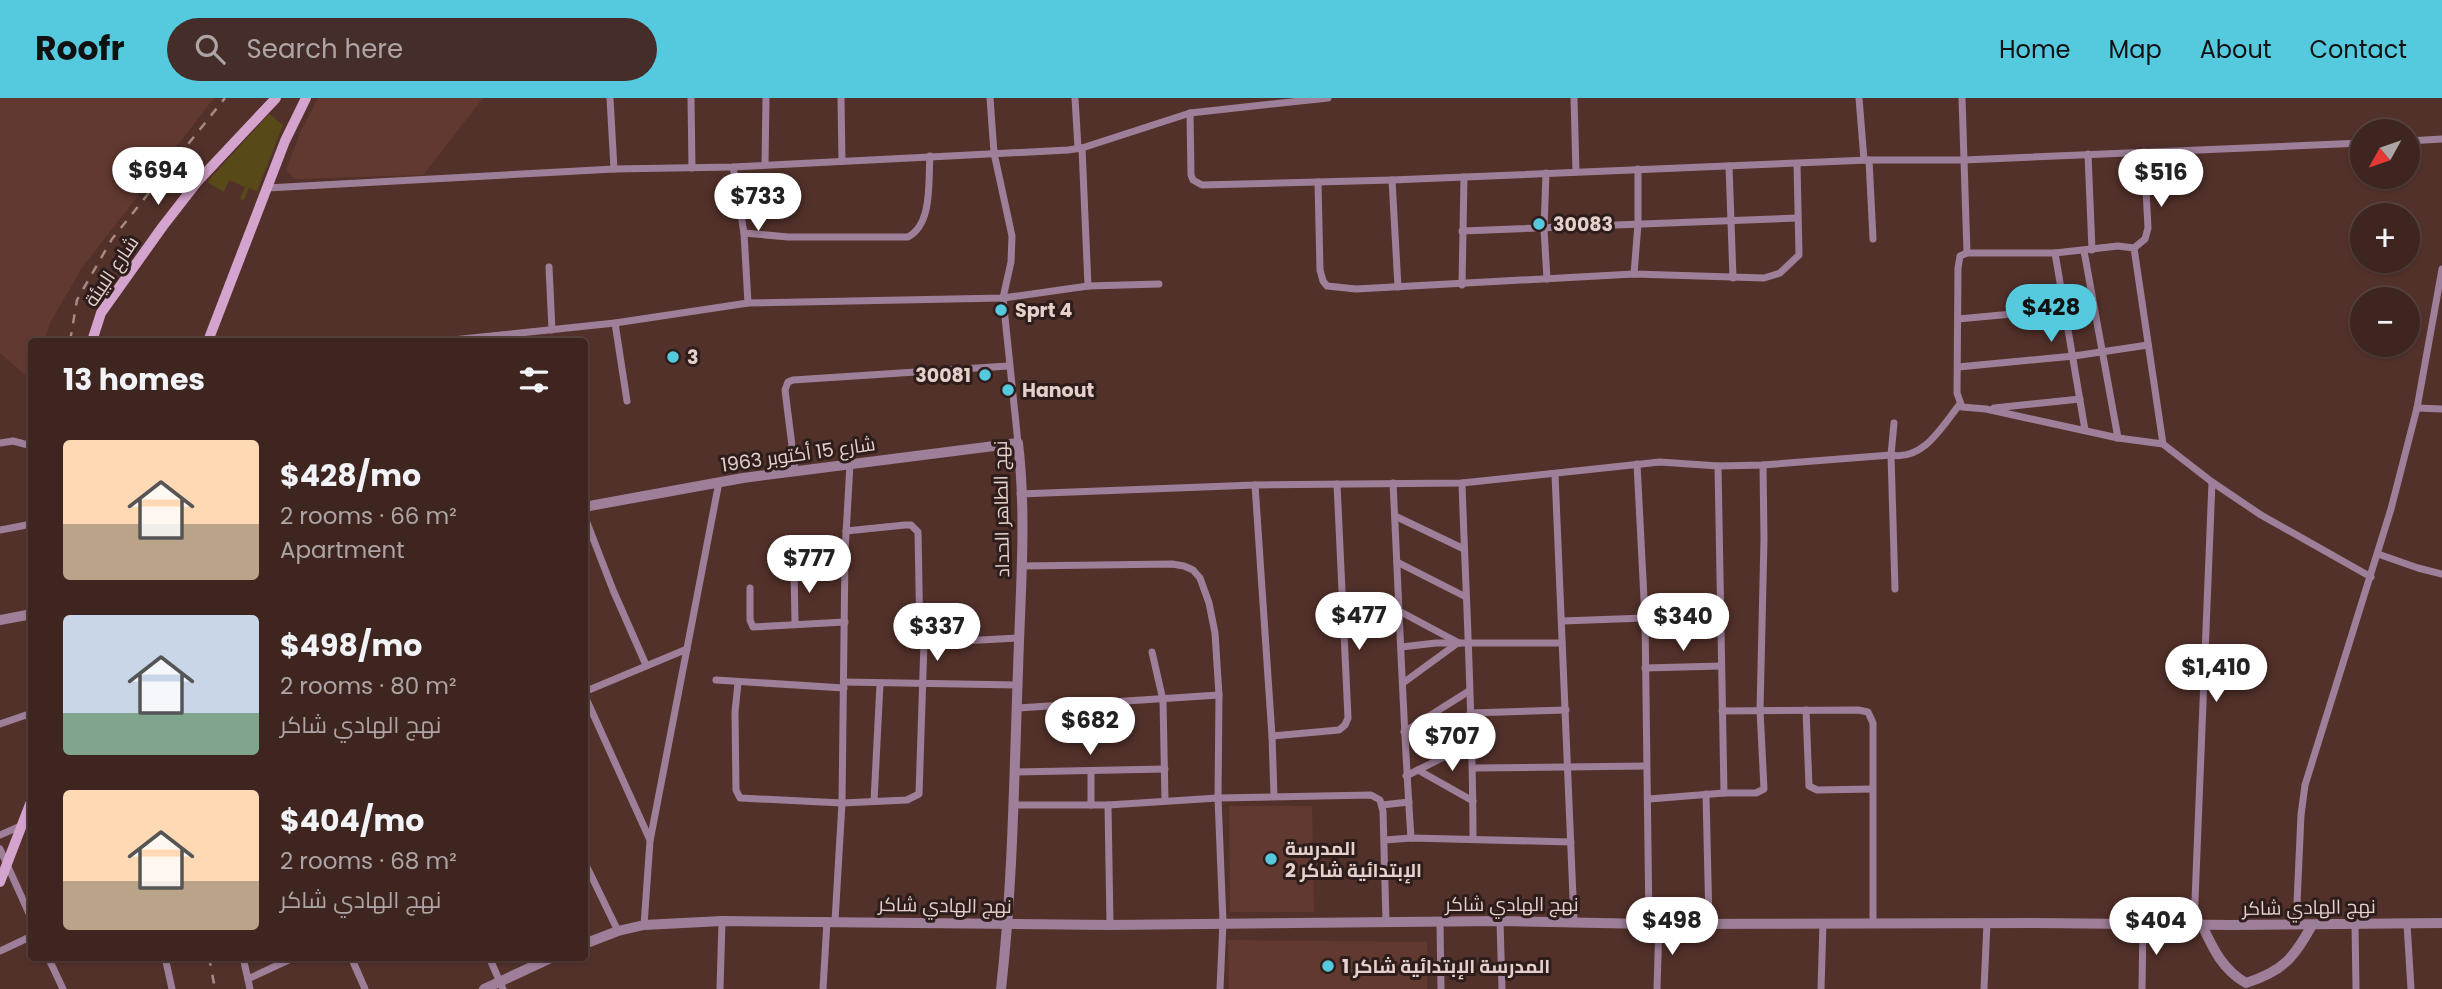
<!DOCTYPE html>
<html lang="en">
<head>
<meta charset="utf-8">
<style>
	:root { --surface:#3e2520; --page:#452d29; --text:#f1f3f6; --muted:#ada5a5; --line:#57423e; --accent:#55cadf }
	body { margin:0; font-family:Poppins,Cairo,sans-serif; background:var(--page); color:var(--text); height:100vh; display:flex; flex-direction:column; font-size:26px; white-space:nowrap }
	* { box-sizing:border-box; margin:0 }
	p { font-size:23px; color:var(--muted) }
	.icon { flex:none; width:38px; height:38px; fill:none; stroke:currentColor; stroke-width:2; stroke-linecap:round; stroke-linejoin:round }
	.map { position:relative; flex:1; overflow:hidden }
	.side { position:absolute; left:28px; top:240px; width:560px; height:623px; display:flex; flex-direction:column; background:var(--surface); border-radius:7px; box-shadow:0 2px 5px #0004,0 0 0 2px var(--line) }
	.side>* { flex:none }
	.needle { width:46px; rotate:230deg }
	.controls { position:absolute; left:2350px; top:21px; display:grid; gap:14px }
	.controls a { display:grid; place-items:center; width:70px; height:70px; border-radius:50%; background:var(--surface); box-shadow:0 2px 5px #0004,0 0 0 2px var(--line); font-size:35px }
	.price { position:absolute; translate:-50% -60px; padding:0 16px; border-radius:24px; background:#fff; color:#222; font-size:23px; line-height:46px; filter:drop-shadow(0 2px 4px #0008) }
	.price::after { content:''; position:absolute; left:50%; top:42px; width:21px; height:16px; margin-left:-10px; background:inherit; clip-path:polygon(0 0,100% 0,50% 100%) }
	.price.selected { background:var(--accent); color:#111 }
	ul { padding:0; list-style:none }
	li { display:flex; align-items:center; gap:21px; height:175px; padding:0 35px }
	li span { display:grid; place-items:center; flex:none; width:196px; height:140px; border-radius:7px; color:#555 }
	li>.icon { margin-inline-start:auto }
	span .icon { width:84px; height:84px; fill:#fffc; stroke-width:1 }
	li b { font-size:30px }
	h2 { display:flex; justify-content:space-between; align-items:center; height:84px; padding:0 35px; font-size:30px }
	header { display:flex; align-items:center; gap:42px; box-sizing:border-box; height:98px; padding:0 35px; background:var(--accent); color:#111 }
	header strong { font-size:33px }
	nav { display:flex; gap:38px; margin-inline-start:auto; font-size:24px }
	.search { width:490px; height:63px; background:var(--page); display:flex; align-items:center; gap:18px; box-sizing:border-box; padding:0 24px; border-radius:38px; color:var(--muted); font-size:26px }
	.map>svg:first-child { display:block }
</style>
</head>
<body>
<header>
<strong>Roofr</strong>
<div class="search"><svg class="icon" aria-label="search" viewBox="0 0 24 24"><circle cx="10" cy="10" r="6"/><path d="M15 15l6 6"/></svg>Search here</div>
<nav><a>Home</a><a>Map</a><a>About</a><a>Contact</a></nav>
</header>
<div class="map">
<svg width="2442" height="891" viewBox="0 0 2442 891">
	<rect width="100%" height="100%" fill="#53312b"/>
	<g fill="#623931">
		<polygon points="0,0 214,0 81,171 50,225 44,243 32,243 31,282 0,255"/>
		<polygon points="318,0 483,0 423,77 294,81 286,72 301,33"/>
		<polygon points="1229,708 1312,708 1314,814 1230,814"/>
		<polygon points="1228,842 1427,844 1427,891 1229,891"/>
	</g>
	<polygon fill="#584918" points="269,16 283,27 257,93 249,90 244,102 240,101 245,89 229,82 224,94 207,84"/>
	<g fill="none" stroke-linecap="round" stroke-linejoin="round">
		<g stroke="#9e7f99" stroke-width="7">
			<polyline points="610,0 614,71"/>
			<polyline points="691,0 692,70"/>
			<polyline points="841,0 842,63"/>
			<polyline points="990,0 994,55 1012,138 1011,164 1003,200 1018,345"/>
			<polyline points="1075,0 1078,50"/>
			<polyline points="1574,0 1576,74"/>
			<polyline points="1859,0 1864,62"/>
			<polyline points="1962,0 1967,155"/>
			<polyline points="1190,15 1191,77 1193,82 1202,87 1392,82 1869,62 1964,62 2362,45"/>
			<polyline points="2408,43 2442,41"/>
			<polyline points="1082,50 1088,188"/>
			<polyline points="2088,56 2092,152"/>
			<polyline points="1869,62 1873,141"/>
			<polyline points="765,67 766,0"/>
			<polyline points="1729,68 1733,180"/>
			<polyline points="733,69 744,135 748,205"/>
			<polyline points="1546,75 1544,131 1547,181"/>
			<polyline points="1392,82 1398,189"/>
			<polyline points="1318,84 1320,172 1323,183 1327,188 1356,191 1634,176 1764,180 1780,175 1799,157 1797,66"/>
			<polyline points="267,90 614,71 733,69 1068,52 1082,50 1190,15 1328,0"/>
			<polyline points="1462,133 1797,120"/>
			<path d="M744,135l44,4h120c25,-13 20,-56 22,-81"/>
			<polyline points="2134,150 2145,141 2148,130 2144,54"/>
			<polyline points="2084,153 2118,340"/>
			<polyline points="2055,155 2085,332"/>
			<polyline points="549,169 552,232"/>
			<polyline points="1634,176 1638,126 1638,71"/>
			<polyline points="1462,187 1464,79"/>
			<polyline points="1958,221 2065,211"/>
			<polyline points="615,225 627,303"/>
			<polyline points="443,243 615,225 748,205 1003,200 1088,188 1159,186"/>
			<polyline points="1958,269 2074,258 2148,247"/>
			<polyline points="1994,310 2080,301"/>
			<polyline points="2417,310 2442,311"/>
			<polyline points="1894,325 1891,357 1895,491"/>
			<polyline points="0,345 13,343 32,348"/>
			<polyline points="2163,346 2134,150 2118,148 2055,155 1967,155 1960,158 1958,170 1957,295 1962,309 1986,311 2118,340 2163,346 2212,384 2261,417 2371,479"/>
			<polyline points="1637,366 1645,520 1649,826"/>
			<polyline points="1718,368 1724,695"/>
			<polyline points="795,372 785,292 788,284 793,282 1008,268"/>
			<polyline points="1555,376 1574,823"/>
			<path d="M1393,385c6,119 10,237 18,355"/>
			<path d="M1462,385c4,118 11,237 11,356"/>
			<polyline points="1255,387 1272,638 1274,698"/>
			<path d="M1020,396l235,-9 207,-2 198,-21 58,4 45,-1 128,-10c33,6 51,-29 69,-51"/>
			<polyline points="584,417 613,492 646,567"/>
			<polyline points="1395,418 1464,451"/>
			<polyline points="0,432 32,426"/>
			<polyline points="2378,456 2418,470 2442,476"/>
			<polyline points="1397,464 1466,499"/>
			<polyline points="1021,468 1172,466 1184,468 1193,472 1200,480 1209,505 1215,535 1219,597 1218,700 1223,824 1220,891"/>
			<polyline points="794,470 795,525"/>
			<polyline points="750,490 750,522 753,529 845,524"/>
			<polyline points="1401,514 1459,545"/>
			<polyline points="1562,523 1645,520"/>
			<polyline points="924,545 1019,540"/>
			<polyline points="1401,549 1436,545 1562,545"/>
			<polyline points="1152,554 1163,602 1165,703"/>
			<polyline points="1645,570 1721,568"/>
			<polyline points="716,582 844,590"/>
			<polyline points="844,584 1017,587"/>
			<polyline points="738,585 735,614 736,692 740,700 842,705 907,702 919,696 924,545 920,541 918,434 911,427 905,427 846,433"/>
			<polyline points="1403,585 1455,547"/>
			<polyline points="584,594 687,551"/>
			<polyline points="584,596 650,742"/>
			<polyline points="1018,610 1219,597"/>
			<polyline points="1806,612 1809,688 1817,692 1872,691"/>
			<polyline points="1722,613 1858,612 1868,614 1873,625 1873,825"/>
			<polyline points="1470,615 1566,612"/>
			<polyline points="0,626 32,615"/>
			<polyline points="1404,634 1469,593"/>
			<polyline points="1272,638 1339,632 1345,627 1348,620 1337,386"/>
			<polyline points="1474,670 1646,668"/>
			<polyline points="1418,672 1473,703"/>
			<polyline points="1091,673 1091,707"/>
			<polyline points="1015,674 1165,671"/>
			<polyline points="1406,678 1472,645"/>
			<polyline points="1706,696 1709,825"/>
			<polyline points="1649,701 1724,695 1756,695 1764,691 1760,612 1764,441 1763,367"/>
			<polyline points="874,703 880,586"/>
			<polyline points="1015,707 1108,707 1218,700 1371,697 1380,702 1383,713 1386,824"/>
			<polyline points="1108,707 1110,827"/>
			<polyline points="1382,707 1409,704"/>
			<polyline points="0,737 32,723"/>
			<polyline points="1385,742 1411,740 1571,744"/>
			<polyline points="0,751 32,822"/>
			<polyline points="584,763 618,833"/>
			<polyline points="835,823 842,705 845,454 850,366"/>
			<polyline points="1500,823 1502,891"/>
			<polyline points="1440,824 1441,891"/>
			<polyline points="2355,825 2356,891"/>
			<polyline points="2407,826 2411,891"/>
			<polyline points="644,827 650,743 719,384"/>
			<polyline points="2194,827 2212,384"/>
			<polyline points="2296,827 2301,717 2305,687 2391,411 2417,310 2442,171"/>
			<polyline points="0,853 32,838"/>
			<polyline points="48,859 63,891"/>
			<polyline points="165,859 172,891"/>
			<polyline points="243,859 250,891"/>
			<polyline points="351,859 365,891"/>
			<polyline points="489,859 503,891"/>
			<polyline points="248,881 295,859"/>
			<polyline points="720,891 722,823"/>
			<polyline points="823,891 827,823"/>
			<polyline points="1657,891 1659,825"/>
			<polyline points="1821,891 1823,825"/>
			<polyline points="1984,891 1987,825"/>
			<polyline points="2142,891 2143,826"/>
		</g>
		<g stroke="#9e7f99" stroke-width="10">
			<path d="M584,409l159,-29 275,-35c9,75 2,153 0,228 -4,106 -5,212 -17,318"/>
			<polyline points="0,522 32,516"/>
			<path d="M2202,827c11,24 21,45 44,58 37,-12 48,-25 66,-58"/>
			<polyline points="584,846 618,833 644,827 722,823 1110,827 1500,823 1649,826 2036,825 2230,827 2442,825"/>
			<polyline points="484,891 553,859"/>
		</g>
		<g stroke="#d5a4ce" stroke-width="10">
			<polyline points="92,243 101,215 163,128 198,83 276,0"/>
			<polyline points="208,243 285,43 306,0"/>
			<polyline points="0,784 32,701"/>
		</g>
		<g stroke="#a58984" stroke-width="2.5" stroke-dasharray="9 9" stroke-linecap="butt">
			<polyline points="70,243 77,202 112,141 225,0"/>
			<polyline points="209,859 215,891"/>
		</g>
	</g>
	<g fill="#55cadf" stroke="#2e1e1b" stroke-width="2.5">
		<circle cx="1539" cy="126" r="7"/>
		<circle cx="1001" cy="212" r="7"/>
		<circle cx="673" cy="259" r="7"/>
		<circle cx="985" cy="277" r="7"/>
		<circle cx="1008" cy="292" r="7"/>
		<circle cx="1271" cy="761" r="7"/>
		<circle cx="1328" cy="868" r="7"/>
	</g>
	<g text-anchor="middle" stroke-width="6" stroke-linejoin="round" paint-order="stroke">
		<g font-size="19" font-weight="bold" fill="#e6d0cc" stroke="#2e1e1b" text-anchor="start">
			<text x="1553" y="133">30083</text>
			<text x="1015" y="219">Sprt 4</text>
			<text x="687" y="266">3</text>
			<text x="971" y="284" text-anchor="end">30081</text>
			<text x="1022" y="299">Hanout</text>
			<text x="1285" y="757">المدرسة<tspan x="1285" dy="22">الإبتدائية شاكر 2</tspan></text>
			<text x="1342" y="875">المدرسة الإبتدائية شاكر 1</text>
		</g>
		<g font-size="19" fill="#e6d0cc" stroke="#2e1e1b">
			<text transform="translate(111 173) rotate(-56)" y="7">شارع البيئة</text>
			<text transform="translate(798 356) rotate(-8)" y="7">شارع 15 أكتوبر 1963</text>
			<text transform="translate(1001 411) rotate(-91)" y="7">نهج الطاهر الحداد</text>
			<text x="1512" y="813">نهج الهادي شاكر</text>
			<text transform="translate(945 807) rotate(1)" y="7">نهج الهادي شاكر</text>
			<text transform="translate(2309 809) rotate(-1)" y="7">نهج الهادي شاكر</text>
		</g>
	</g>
</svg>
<div class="controls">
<a><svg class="needle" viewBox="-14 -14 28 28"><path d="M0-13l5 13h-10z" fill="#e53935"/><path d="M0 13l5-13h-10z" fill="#ada5a5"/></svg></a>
<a>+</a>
<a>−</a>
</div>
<b class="price" style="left:158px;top:109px">$694</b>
<b class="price" style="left:2161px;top:111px">$516</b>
<b class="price" style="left:758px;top:135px">$733</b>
<b class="price selected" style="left:2051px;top:246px">$428</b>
<b class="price" style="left:809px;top:497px">$777</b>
<b class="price" style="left:1359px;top:554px">$477</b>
<b class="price" style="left:1683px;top:555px">$340</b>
<b class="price" style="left:937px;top:565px">$337</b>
<b class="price" style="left:2216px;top:606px">$1,410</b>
<b class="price" style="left:1090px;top:659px">$682</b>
<b class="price" style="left:1452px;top:675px">$707</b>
<b class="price" style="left:1672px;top:859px">$498</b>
<b class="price" style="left:2156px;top:859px">$404</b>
<section class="side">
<h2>13 homes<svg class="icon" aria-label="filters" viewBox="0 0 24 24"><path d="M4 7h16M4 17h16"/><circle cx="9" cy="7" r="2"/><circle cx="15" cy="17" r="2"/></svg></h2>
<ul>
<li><span style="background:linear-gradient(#ffd9b3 60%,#b9a48a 0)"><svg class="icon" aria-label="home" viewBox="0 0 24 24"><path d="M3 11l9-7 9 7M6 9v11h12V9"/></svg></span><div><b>$428/mo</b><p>2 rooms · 66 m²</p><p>Apartment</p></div></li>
<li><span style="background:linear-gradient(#c9d6e8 70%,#7fa58c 0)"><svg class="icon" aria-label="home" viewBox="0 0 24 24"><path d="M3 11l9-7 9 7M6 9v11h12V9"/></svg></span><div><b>$498/mo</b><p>2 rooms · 80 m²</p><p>نهج الهادي شاكر</p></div></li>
<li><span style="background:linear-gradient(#ffd9b3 65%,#b9a48a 0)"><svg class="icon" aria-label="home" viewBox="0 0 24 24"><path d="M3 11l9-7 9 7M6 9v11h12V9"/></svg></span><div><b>$404/mo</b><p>2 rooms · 68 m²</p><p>نهج الهادي شاكر</p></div></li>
</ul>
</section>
</div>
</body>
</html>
